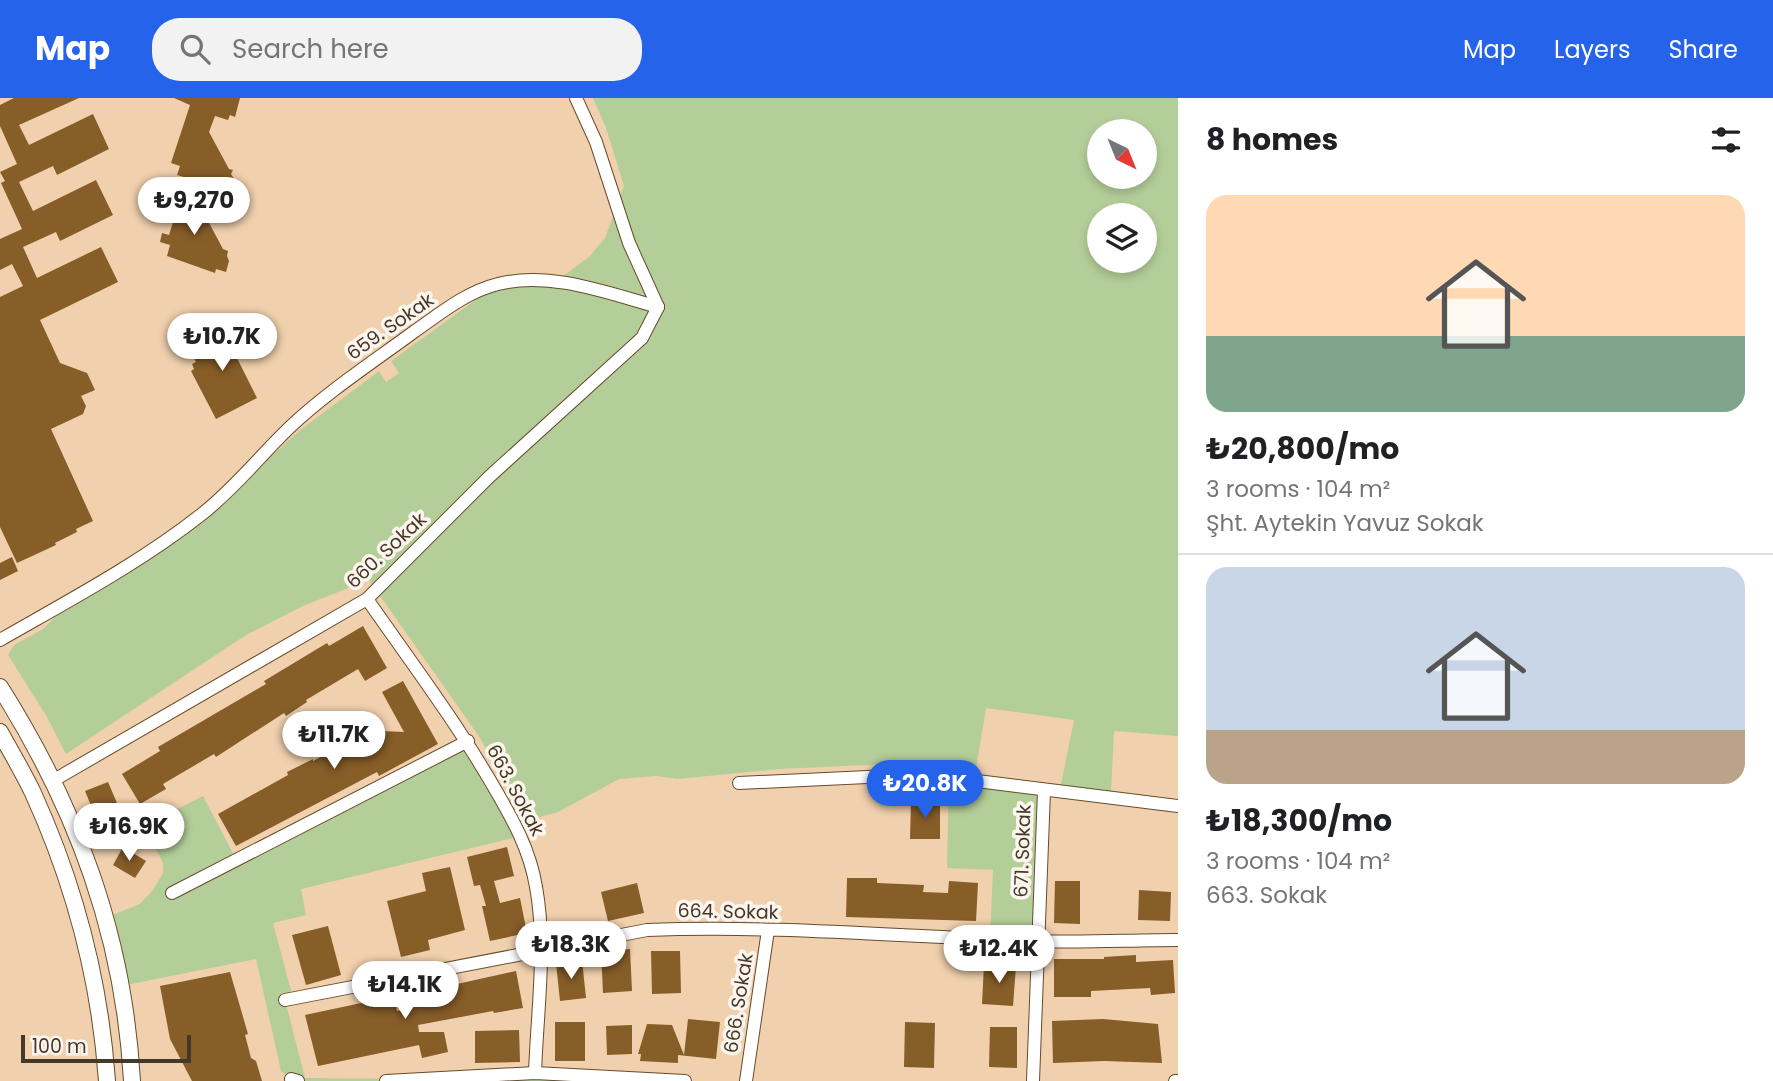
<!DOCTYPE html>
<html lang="en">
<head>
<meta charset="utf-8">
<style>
	:root { --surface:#fff; --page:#f2f2f2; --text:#202124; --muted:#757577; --line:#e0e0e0; --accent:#2563eb }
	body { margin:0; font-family:Poppins,sans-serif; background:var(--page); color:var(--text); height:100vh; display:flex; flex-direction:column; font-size:26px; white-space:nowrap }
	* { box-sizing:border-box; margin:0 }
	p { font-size:23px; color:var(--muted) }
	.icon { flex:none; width:38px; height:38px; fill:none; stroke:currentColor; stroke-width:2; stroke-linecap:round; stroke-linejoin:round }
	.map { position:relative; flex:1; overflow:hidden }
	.details { display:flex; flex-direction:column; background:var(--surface); width:595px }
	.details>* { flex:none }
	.needle { width:46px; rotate:137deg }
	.buttons { position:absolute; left:1087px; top:21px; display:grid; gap:14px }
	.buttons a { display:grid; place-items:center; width:70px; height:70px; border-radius:50%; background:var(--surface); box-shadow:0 4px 10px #0003; font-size:35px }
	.scale { position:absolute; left:21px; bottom:18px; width:170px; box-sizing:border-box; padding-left:7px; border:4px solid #45382a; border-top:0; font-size:19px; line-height:24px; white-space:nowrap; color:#45382a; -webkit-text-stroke:5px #fdf6ef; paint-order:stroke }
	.price { position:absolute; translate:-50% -60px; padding:0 16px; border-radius:24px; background:#fff; color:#222; font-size:23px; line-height:46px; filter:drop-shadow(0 2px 4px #0008) }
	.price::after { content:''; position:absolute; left:50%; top:42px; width:21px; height:16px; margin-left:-10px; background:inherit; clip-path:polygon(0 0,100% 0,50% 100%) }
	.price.on { background:var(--accent); color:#fff }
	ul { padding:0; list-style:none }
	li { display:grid; align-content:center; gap:14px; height:371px; padding:0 28px }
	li+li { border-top:2px solid var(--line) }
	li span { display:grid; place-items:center; height:217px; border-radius:21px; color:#555 }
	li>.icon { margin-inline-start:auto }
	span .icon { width:126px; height:126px; fill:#fffc; stroke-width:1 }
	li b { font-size:30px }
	h2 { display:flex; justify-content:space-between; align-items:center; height:84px; padding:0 28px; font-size:30px }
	header { display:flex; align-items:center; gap:42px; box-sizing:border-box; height:98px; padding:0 35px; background:var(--accent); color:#fff }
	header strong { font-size:33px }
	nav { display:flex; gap:38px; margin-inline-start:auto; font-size:24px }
	.search { width:490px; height:63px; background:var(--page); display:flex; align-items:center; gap:18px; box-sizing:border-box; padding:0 24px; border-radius:28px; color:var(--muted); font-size:26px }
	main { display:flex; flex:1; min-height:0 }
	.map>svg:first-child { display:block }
</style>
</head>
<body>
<header>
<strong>Map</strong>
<div class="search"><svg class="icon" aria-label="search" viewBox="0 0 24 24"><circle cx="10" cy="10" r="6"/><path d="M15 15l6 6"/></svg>Search here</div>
<nav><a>Map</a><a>Layers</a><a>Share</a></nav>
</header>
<main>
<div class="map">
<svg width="1178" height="983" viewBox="0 0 1178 983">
	<rect width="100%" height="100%" fill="#f0d0ad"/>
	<g fill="#b4ce99" fill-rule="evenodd">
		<path d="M593,0h585v638l-64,-5 -3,61 -51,-3 14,-69 -88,-12 -10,61 -85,-5 -112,5 -102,10 -21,-3 -37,3 -61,33 -33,9 -19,-39 -28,-47 -109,-155 -64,25 -59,30 -180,119 -19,-37 -39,-62 6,-10 29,-16 20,-20 191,-137 45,-41 80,-60 7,11 13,-9 -8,-12 97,-70 10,-5 54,-2 37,-27 16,-19 19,-52 -18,-58zM1099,33h45v46h-45zM1099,117h45v46h-45z"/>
		<polygon points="468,643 521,738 301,791 306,817 273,825 293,900 285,902 305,980 409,981 535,975 641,983 298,983 291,981 281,973 256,861 121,888 105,820 140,806 153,792 163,775 163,765 144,728 203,698 236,761"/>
		<polygon points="949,680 1044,693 1038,843 990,841 993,772 947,770"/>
	</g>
	<g fill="#875d28">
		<polygon points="14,0 79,0 19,27 29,47 93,16 109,51 57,77 53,68 19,84 33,113 96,82 113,117 60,143 56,134 23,149 37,180 101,149 118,184 40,222 60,265 87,275 95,292 81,298 86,308 83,316 51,331 93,423 76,431 77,434 55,445 56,447 17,465 0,429 0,199 23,188 12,166 0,172 0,141 22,131 1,85 5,83 0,74 17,66 0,28 0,7"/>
		<polygon points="174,0 240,0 235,19 230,17 228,22 215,18 209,34 229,71 233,72 231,76 234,81 230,93 177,77 180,68 171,65 190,7"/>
		<polygon points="176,94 202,102 200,108 223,151 228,153 227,158 229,163 226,174 216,171 215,175 167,158 170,147 160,144 162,135 169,137 175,118 169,117"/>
		<polygon points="201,232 206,242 225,232 227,237 243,242 247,250 235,256 257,300 216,321 191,273 194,271 192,266 196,264 190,253 196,250"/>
		<polygon points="12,459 18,473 0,482 0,465"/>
		<polygon points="363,528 387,570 365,583 358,571 306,602 307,604 286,618 284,615 216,659 214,656 163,686 166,691 140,706 122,676 160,653 158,649 266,586 264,583 327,545 329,548"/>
		<polygon points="403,583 438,646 379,678 377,674 236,748 218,716 288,677 287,674 313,661 313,663 365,635 363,631 377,624 381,633 404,634 382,594"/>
		<polygon points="108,684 126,726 115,731 116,734 104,739 85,693"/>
		<polygon points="911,703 940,704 940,741 910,741"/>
		<polygon points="123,749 146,763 135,780 113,767"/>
		<polygon points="507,749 514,778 494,783 500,805 520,800 527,835 490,843 482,808 486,808 480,787 474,788 467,759"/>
		<polygon points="450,769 465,832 428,842 430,852 401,859 387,803 426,793 422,775"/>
		<polygon points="847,780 877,780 877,785 924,787 923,794 948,795 949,783 978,785 976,823 846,819"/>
		<polygon points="1055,783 1080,783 1080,826 1054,825"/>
		<polygon points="637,785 644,815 608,823 601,794"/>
		<polygon points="1139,792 1171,794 1170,823 1138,822"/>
		<polygon points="328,828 341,877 306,887 292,837"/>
		<polygon points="630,851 632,893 603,895 601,853"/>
		<polygon points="651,853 680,853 681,895 652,896"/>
		<polygon points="1136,857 1136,864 1173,862 1175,895 1151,897 1150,890 1091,893 1091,899 1054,899 1054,861 1104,861 1104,859"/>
		<polygon points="582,862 586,900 560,903 556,865"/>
		<polygon points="984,866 1016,868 1013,908 982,906"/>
		<polygon points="516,873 523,910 494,915 493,913 418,927 419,934 444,934 448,954 422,960 419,947 318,968 305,917 394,898 397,913 450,901 448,888"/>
		<polygon points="230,874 248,936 245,937 251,960 256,963 262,983 192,983 170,941 160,888"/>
		<polygon points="688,921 720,924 716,961 678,957 678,965 640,963 641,956 638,956 647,926 672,927 684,957"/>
		<polygon points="1103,921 1158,926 1162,965 1104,963 1053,965 1052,923"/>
		<rect x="555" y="924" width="30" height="39"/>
		<polygon points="905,924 935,925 934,970 904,969"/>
		<polygon points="632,927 632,956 607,957 606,928"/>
		<polygon points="990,929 1017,929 1017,970 989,969"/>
		<polygon points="519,932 520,964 475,965 475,933"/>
	</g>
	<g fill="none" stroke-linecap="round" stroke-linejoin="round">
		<defs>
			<g id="minor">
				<polyline points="576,0 596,44 629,145 658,209"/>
				<path d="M367,501c44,63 90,124 128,190 18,31 35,61 41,98 11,59 1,126 -1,186"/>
				<path d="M0,542c68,-39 140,-77 202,-126 32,-25 58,-58 87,-86 38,-36 84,-66 126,-97 26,-18 51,-39 83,-47 53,-13 109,9 160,23"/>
				<polyline points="54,682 367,501 489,379 642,240 658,209"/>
				<polyline points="739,685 888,678 961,681 1178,708"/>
				<polyline points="172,795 468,643"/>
				<path d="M285,902l362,-70c129,-5 258,7 387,11 48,2 96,-1 144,-1"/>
				<polyline points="291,981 298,983"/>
				<polyline points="386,983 535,975 685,983"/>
				<polyline points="746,983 768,832"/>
				<polyline points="1033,983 1044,693"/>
				<polyline points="1175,983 1178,983"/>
			</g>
			<g id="major">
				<path d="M0,589c77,122 124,249 132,394"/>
				<path d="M0,634c11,20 23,40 33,61 41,90 67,189 74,288"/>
			</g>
		</defs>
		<use href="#minor" stroke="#664b2c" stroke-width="14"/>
		<use href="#major" stroke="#664b2c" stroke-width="18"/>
		<use href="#minor" stroke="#fff" stroke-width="12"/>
		<use href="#major" stroke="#fff" stroke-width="16"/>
	</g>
	<g text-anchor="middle" stroke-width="7" stroke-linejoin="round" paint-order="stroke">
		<g font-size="19" fill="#45382a" stroke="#fdf6ef">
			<text transform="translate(390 228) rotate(-35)" y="7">659. Sokak</text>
			<text transform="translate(386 452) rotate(-43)" y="7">660. Sokak</text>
			<text transform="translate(516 692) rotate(62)" y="7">663. Sokak</text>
			<text transform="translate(1022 753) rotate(-88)" y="7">671. Sokak</text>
			<text transform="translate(728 813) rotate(1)" y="7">664. Sokak</text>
			<text transform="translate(738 905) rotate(-81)" y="7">666. Sokak</text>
		</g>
	</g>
</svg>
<div class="buttons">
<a><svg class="needle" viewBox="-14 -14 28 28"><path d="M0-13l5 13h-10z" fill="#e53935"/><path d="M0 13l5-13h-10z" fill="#757577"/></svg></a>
<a><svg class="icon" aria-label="layers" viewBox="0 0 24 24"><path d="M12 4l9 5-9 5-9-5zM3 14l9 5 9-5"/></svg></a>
</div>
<div class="scale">100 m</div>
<b class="price" style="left:194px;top:139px">₺9,270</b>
<b class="price" style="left:222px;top:275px">₺10.7K</b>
<b class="price" style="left:334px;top:673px">₺11.7K</b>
<b class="price on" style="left:925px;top:722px">₺20.8K</b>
<b class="price" style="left:129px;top:765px">₺16.9K</b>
<b class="price" style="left:571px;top:883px">₺18.3K</b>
<b class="price" style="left:999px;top:887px">₺12.4K</b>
<b class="price" style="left:405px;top:923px">₺14.1K</b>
</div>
<section class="details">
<h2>8 homes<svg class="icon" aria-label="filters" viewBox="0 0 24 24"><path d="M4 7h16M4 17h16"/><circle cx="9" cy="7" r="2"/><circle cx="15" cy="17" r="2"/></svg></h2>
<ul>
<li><span style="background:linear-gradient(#ffd9b3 65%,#7fa58c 0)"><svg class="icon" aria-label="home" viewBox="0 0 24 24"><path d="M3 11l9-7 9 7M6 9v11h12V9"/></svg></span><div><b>₺20,800/mo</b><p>3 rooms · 104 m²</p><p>Şht. Aytekin Yavuz Sokak</p></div></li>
<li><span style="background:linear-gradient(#c9d6e8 75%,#b9a48a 0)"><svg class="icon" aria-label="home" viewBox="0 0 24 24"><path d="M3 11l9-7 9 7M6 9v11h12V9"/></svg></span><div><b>₺18,300/mo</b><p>3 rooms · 104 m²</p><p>663. Sokak</p></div></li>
</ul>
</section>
</main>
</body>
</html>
